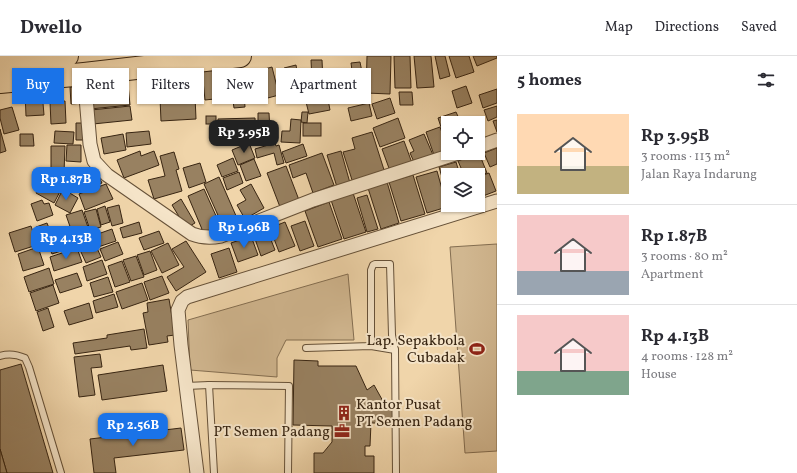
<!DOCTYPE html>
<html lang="en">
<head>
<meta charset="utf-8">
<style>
	:root { --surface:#fff; --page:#f2f2f3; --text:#2b2b33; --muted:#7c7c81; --line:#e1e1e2; --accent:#1a73e8 }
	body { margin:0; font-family:Vollkorn,serif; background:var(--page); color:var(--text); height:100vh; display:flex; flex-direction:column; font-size:15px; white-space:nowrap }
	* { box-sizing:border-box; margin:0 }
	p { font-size:13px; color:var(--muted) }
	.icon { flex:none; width:22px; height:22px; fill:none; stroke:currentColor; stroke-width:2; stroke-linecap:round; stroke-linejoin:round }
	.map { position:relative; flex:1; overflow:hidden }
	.drawer { display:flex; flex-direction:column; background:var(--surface); width:300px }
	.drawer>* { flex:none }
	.top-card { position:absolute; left:12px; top:12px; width:380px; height:36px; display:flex; gap:8px }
	.fabs { position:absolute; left:441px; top:60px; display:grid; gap:8px }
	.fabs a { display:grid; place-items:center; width:44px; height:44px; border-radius:0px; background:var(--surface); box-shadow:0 1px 3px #0004; font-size:20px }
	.price { position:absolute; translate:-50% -34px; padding:0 9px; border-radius:8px; background:var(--accent); color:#fff; font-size:13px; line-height:26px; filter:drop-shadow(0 1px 2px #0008) }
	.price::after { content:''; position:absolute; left:50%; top:24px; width:12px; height:9px; margin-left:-6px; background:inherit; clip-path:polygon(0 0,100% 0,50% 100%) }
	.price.active { background:#222; color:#fff }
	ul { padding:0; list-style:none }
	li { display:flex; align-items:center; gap:12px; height:100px; padding:0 20px }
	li+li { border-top:1px solid var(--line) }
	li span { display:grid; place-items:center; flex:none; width:112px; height:80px; border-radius:0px; color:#555 }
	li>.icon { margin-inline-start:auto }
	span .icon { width:48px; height:48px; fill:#fffc; stroke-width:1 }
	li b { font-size:17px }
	h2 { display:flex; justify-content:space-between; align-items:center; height:48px; padding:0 20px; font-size:17px }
	.pill { padding:0 14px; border-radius:0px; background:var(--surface); box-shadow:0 1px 3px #0004; font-size:14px; line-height:36px }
	.pill.active { background:var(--accent); color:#fff }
	header { display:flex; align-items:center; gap:24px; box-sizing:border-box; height:56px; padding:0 20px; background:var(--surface); border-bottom:1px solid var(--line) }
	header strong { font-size:19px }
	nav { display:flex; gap:22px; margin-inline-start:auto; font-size:14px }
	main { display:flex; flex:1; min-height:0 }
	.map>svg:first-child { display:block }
</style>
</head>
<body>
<header>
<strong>Dwello</strong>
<nav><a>Map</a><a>Directions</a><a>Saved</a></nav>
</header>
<main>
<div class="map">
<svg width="497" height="417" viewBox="0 0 497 417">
	<rect width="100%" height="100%" fill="#f0d5aa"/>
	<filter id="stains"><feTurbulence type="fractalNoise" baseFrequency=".005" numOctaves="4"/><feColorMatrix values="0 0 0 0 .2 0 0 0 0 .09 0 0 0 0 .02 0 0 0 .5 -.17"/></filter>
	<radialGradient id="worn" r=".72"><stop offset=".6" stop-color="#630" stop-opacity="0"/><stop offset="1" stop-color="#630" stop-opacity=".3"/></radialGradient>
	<g fill="#d1b790" stroke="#846e51">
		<polygon points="497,188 497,395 465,397 450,191"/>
		<polygon points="348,218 354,284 286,284 277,302 277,321 190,314 188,264"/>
	</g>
	<g fill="#988161" stroke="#382512">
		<polygon points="367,0 391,0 390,38 366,37"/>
		<polygon points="394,0 410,0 411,32 395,32"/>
		<polygon points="414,0 431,0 434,31 417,32"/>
		<polygon points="435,0 445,0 450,20 440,23"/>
		<polygon points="449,0 469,0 474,16 456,22"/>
		<polygon points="473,0 497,0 497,2 477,10"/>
		<polygon points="311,4 322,4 323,25 312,25"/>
		<polygon points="360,6 363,21 353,22 351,7"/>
		<polygon points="296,9 299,26 284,29 282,21 286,21 284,12"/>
		<polygon points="272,11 279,39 249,47 245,32 260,28 257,15"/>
		<polygon points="221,13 224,42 205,44 202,15"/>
		<polygon points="248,14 251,28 242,30 238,16"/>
		<polygon points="237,19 239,35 226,37 224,20"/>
		<polygon points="191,21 192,38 160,40 159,23"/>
		<polygon points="155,22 156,41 141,42 139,23"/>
		<polygon points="326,26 327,35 317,36 315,28"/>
		<polygon points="128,28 130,49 90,53 88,32"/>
		<polygon points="83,30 84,47 71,48 70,31"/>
		<polygon points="466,30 472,47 457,52 452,35"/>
		<polygon points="497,33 497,47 483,52 479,39"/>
		<polygon points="42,35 44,59 26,60 25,36"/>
		<polygon points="399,36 412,36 413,49 400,49"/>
		<polygon points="244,37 245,51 234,52 232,38"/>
		<polygon points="327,38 330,54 309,58 305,42"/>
		<polygon points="195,40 196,63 161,65 160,42"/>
		<polygon points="390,42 395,57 377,63 372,48"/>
		<polygon points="65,45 66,67 51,68 50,46"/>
		<polygon points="369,47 372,60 351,65 348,52"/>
		<polygon points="130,50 132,64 93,68 91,54"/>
		<polygon points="497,50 497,61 488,65 484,54"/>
		<polygon points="12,51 19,74 4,78 0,62 0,54"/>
		<polygon points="302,56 308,56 307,67 301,66"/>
		<polygon points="456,56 461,67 448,67 448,75 443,77 438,62"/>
		<polygon points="258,57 269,57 270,75 258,75"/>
		<rect x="206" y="60" width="10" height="8"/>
		<polygon points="255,62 256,86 219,87 218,63"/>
		<polygon points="398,62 405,82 380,91 373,72"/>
		<polygon points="291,63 301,64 300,87 281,86 282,75 290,75"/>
		<polygon points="497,64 497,76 493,65"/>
		<polygon points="76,67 87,67 86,84 76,84"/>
		<rect x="303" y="67" width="18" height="13"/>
		<polygon points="440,71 448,94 434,99 426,76"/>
		<polygon points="0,73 6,95 0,97"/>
		<polygon points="55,75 74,76 73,88 54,87"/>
		<polygon points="149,75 151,88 127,91 126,77"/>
		<polygon points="372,76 385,117 353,127 343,96 355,93 352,82"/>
		<polygon points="20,78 33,78 34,90 20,90"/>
		<polygon points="123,78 126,94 104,98 101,82"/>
		<polygon points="424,78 433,99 414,106 410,97 414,95 409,84"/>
		<polygon points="404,85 412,107 390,115 382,93"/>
		<polygon points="249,87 255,102 238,109 232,94"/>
		<polygon points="275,87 276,90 279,89 284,107 277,109 274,97 257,102 255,93"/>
		<polygon points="303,88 307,100 286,107 282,96"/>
		<polygon points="67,89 81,89 81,106 66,105"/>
		<polygon points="51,90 65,90 64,117 51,117"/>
		<polygon points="497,92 497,108 490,111 484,97"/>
		<polygon points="140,95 141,100 154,95 159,109 124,122 117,104"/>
		<polygon points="341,95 350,127 337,131 327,99"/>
		<polygon points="174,96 179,113 176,114 182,135 154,143 148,124 165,120 160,100"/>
		<polygon points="322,97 334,129 313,137 306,117 293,122 289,109"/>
		<polygon points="479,97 487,117 478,120 478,119 464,119 458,105"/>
		<polygon points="233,102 238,115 222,121 217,109"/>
		<polygon points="254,103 261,120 246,125 240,109"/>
		<polygon points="456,106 460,119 448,119 448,142 439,111"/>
		<polygon points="200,107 206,126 189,132 183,112"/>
		<polygon points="286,110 299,144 280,151 267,117"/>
		<polygon points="437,115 447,151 427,157 416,121"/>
		<polygon points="47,116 65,126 54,147 36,137"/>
		<polygon points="239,116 243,127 227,134 223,122"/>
		<polygon points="97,117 102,127 87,133 83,123"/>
		<polygon points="489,117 496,135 478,142 478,121"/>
		<polygon points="413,119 425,158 401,165 389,126"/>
		<polygon points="219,121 240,169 225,175 204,128"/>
		<polygon points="387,126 399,167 381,173 368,132"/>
		<polygon points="106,128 113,143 85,154 79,138"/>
		<polygon points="251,128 264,152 245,163 237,149 246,144 240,134"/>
		<polygon points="63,133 78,142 70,157 55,149"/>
		<polygon points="204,133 221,171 204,178 188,140"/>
		<polygon points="353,137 366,176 344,183 331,144"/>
		<polygon points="367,139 378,173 367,176 357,142"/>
		<polygon points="181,143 195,167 186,172 172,149"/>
		<polygon points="42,144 44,148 49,147 53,159 37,165 31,148"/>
		<polygon points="329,146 342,183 318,191 305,155"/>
		<polygon points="119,149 123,167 112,170 107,152"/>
		<polygon points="105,150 110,166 101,169 97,153"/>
		<polygon points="96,153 101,171 90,174 84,156"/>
		<polygon points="82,154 90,177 74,182 66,159"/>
		<polygon points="305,165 314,190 300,195 291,170"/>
		<polygon points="139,166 142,177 123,182 120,172"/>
		<polygon points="285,166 295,190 279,196 270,172"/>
		<polygon points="47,167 52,180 40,184 36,171"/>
		<polygon points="31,170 37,189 15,196 9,177"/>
		<polygon points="112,173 116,185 98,191 95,179"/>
		<polygon points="267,174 275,194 261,200 254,180"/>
		<polygon points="159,175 164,187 144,194 139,182"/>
		<polygon points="67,176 73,191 52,198 46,183"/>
		<polygon points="91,179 101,201 86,207 76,185"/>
		<polygon points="251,180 258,199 238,206 231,187"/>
		<polygon points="186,185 206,216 176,235 167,221 184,211 172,193"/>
		<polygon points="118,186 123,198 105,205 100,193"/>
		<polygon points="168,187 179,209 162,217 151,195"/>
		<polygon points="38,191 44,209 23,215 18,198"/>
		<polygon points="77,192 82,206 54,215 50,201"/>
		<polygon points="229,192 237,216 219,222 211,198"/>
		<polygon points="150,195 157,214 144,219 137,199"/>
		<polygon points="136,200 144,221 131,225 123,204"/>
		<polygon points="102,204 107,218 87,225 83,211"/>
		<polygon points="122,205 130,226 115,231 108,210"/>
		<polygon points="49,212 54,228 29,236 24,221"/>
		<polygon points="77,217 82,230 60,237 55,224"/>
		<polygon points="162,220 169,237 150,244 144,226"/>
		<polygon points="108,221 113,236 94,241 90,227"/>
		<polygon points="142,227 148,244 122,253 116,236"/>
		<polygon points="53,229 59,247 36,255 30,237"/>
		<polygon points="114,238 118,251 96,257 93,245"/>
		<polygon points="169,243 175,279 167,280 168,286 149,289 143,257 148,256 147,247"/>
		<polygon points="89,247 93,262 69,269 64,255"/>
		<polygon points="48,252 54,271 43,275 37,256"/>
		<polygon points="144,273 147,292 131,294 130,290 75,298 73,287 107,282 107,279"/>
		<polygon points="100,298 102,311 91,312 95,339 79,341 74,301"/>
		<polygon points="294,304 318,305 318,310 356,310 367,334 374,329 384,347 395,347 395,367 371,367 370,390 365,390 365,400 374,400 374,417 314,417 314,397 323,397 332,386 332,370 293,369"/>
		<polygon points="21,308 53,417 7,417 0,393 0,314"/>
		<polygon points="163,309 167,335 102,344 98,319"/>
		<polygon points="181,372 184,394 114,402 116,417 94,417 90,383"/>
		<polygon points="0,393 7,417 0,417"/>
	</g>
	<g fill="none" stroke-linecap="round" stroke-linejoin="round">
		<defs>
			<g id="lane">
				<polyline points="306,292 371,290 395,294 392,279 390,208 375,208 373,209 371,214 371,290"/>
				<polyline points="395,294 396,417"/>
				<path d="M0,300c9,-3 16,-2 25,2l4,9 32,106"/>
				<polyline points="186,330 209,329"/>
				<polyline points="214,417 209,329 289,330 288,417"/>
			</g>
			<g id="street">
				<path d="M84,18l6,70 4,17 13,14 85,59c10,4 18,4 29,2l92,-36 145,-47"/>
				<polyline points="478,91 497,84"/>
				<polyline points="197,417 181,289 178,254 182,245 187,241 497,145"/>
			</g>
			<g id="highway">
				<polyline points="0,8 67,0"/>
				<polyline points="0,26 84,18 240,0"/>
			</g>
		</defs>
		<use href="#lane" stroke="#665138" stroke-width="8"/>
		<use href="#street" stroke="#665138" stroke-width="15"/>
		<use href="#highway" stroke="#382512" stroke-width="24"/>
		<use href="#lane" stroke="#f5e4c8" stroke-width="6"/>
		<use href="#street" stroke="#f5e4c8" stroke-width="13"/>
		<use href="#highway" stroke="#f0d5aa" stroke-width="22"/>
	</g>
	<defs>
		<symbol id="stadium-bare" viewBox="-9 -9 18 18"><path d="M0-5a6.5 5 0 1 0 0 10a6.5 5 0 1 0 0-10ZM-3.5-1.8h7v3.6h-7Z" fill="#8f2418" stroke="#f5e4c8" stroke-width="2.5" paint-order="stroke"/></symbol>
		<symbol id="building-bare" viewBox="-9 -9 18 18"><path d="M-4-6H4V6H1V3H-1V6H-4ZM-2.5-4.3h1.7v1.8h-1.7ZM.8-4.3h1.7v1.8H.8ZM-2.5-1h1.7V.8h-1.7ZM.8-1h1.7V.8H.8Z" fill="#8f2418" stroke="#f5e4c8" stroke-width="2.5" paint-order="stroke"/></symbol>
		<symbol id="office-bare" viewBox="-9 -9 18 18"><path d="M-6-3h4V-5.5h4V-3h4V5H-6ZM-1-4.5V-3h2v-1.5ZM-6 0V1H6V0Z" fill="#8f2418" stroke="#f5e4c8" stroke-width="2.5" paint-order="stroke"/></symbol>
	</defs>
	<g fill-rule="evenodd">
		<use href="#stadium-bare" x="466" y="282" width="22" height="22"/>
		<use href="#building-bare" x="333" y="346" width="22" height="22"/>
		<use href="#office-bare" x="331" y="364" width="22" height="22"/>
	</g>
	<g text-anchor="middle" stroke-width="4" stroke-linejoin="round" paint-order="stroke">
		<g font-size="15" fill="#382512" stroke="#f5e4c8" text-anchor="end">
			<text x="465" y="289">Lap. Sepakbola<tspan x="465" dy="17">Cubadak</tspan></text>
			<text x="356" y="353" text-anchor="start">Kantor Pusat<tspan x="356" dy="17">PT Semen Padang</tspan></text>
			<text x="330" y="380">PT Semen Padang</text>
		</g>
	</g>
	<rect width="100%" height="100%" filter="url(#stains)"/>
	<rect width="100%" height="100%" fill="url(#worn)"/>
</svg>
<div class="fabs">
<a><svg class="icon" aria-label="locate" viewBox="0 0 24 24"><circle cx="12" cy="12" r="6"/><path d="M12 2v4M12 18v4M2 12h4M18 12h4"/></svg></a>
<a><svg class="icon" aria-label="layers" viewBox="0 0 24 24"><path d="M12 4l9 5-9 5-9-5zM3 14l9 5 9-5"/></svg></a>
</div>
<b class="price active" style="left:244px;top:98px">Rp 3.95B</b>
<b class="price" style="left:66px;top:145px">Rp 1.87B</b>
<b class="price" style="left:244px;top:193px">Rp 1.96B</b>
<b class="price" style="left:66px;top:204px">Rp 4.13B</b>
<b class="price" style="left:133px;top:391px">Rp 2.56B</b>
<div class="top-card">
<a class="pill active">Buy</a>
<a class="pill">Rent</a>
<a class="pill">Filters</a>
<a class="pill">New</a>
<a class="pill">Apartment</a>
</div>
</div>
<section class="drawer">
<h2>5 homes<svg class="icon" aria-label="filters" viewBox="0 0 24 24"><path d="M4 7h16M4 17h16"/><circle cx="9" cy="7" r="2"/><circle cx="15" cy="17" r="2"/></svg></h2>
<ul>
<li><span style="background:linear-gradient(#ffd9b3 65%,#c2b280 0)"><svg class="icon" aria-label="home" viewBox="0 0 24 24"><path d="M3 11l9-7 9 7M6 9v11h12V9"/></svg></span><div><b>Rp 3.95B</b><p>3 rooms · 113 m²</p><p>Jalan Raya Indarung</p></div></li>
<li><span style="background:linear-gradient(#f6c9c9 70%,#9aa5b1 0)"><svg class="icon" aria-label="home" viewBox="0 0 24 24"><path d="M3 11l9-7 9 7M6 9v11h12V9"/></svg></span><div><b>Rp 1.87B</b><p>3 rooms · 80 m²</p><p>Apartment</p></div></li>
<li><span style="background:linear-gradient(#f6c9c9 70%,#7fa58c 0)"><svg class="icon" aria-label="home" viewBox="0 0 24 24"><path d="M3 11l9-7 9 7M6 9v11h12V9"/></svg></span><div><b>Rp 4.13B</b><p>4 rooms · 128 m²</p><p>House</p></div></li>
</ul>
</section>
</main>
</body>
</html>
